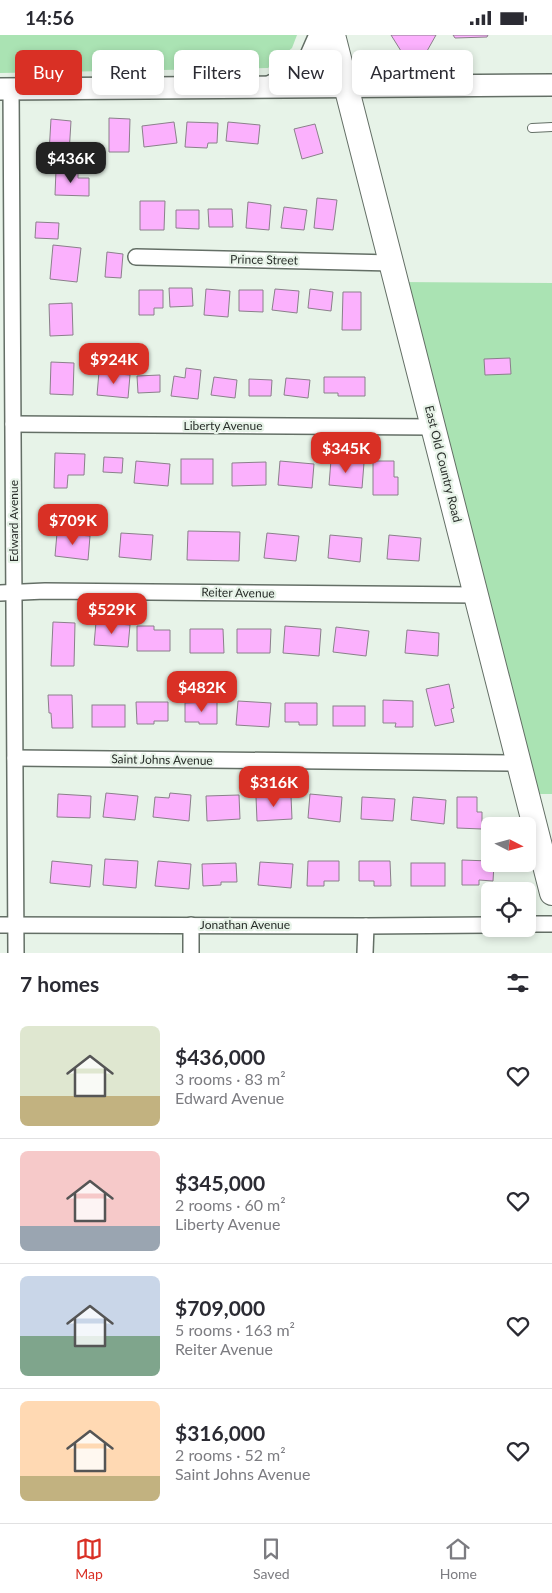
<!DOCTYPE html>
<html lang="en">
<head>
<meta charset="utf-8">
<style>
	:root { --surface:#fff; --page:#f7f7f7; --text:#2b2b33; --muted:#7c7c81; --line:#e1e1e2; --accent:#d93025 }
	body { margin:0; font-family:Lato,sans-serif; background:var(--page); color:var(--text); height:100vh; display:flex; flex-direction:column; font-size:19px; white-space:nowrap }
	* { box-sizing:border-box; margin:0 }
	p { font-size:16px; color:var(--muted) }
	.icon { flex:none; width:28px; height:28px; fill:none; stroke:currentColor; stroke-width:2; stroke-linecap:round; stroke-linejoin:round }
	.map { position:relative; height:918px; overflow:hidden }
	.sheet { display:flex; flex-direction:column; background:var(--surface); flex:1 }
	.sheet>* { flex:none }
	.hud { position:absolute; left:15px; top:15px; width:522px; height:45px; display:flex; gap:10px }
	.needle { width:32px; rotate:96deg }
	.tools { position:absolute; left:481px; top:782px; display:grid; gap:10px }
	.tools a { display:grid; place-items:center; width:55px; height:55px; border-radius:8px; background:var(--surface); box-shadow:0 2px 8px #0003; font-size:25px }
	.price { position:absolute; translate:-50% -42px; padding:0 11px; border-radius:10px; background:var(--accent); color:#fff; font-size:16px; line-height:32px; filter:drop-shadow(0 1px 2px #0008) }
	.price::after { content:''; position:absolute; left:50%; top:30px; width:15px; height:11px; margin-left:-8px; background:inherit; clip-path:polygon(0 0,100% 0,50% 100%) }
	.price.current { background:#222; color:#fff }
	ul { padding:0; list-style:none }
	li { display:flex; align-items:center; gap:15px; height:125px; padding:0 20px }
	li+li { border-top:1px solid var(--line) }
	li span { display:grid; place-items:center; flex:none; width:140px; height:100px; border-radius:8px; color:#555 }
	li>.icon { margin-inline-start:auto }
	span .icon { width:60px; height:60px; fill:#fffc; stroke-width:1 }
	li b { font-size:21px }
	h2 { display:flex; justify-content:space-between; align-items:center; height:60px; padding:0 20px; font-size:21px }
	.tag { padding:0 18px; border-radius:8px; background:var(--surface); box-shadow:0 2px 8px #0003; font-size:18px; line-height:45px }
	.tag.current { background:var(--accent); color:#fff }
	.status { display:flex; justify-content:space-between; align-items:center; height:35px; padding:0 25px; background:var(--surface); direction:ltr }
	.status svg { height:14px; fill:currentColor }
	.tabs { display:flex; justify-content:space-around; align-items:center; height:70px; border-top:1px solid var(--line); background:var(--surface); font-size:14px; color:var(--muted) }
	.tabs a { display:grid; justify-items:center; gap:2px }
	.tabs .current { color:var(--accent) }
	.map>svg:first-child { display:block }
</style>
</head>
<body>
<div class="status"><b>14:56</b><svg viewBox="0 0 49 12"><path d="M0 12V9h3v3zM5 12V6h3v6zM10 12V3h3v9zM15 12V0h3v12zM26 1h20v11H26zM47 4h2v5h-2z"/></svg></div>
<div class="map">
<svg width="552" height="918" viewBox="0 0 552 918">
	<rect width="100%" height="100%" fill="#e7f3e8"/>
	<g fill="#aae3b3">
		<polygon points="0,0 297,0 292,13 268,33 0,38"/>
		<polygon points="397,247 552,248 552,759 527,759"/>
	</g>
	<g fill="#fbb1fd" stroke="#8a808a">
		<polygon points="391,0 436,0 427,16 401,16"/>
		<polygon points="453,0 488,0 487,2 455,3"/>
		<polygon points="109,83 130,84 129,117 109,117"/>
		<polygon points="51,84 71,86 69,119 49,118"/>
		<polygon points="174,87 177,108 144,112 142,91"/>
		<polygon points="187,87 218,88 217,108 208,108 207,113 185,112"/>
		<polygon points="228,87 260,90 258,109 226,106"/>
		<polygon points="315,89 323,118 302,124 294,94"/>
		<polygon points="56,135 78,136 78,143 89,143 89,161 55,160"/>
		<polygon points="317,163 337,165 333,195 314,193"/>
		<polygon points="140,166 165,166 164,195 140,195"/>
		<polygon points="248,167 271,170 269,195 246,193"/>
		<polygon points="284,172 307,175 304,195 281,193"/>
		<polygon points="208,174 232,174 233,192 209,192"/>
		<polygon points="176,175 199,175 199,194 176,193"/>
		<polygon points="36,187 59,188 58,204 35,203"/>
		<polygon points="53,210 81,213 77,247 50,244"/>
		<polygon points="107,217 123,219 121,243 105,242"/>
		<polygon points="169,253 192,253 193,271 170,272"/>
		<polygon points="206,254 230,256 228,282 204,280"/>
		<polygon points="275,254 299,256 297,278 272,275"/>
		<polygon points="310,254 333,257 331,276 308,273"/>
		<polygon points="139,255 163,255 163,273 154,273 154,280 139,280"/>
		<polygon points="239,255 263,255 263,277 239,276"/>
		<polygon points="343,257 361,257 361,295 342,295"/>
		<polygon points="72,268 73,300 50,301 49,269"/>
		<polygon points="510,323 511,339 485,340 484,324"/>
		<polygon points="51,327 74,328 73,360 50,359"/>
		<polygon points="186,333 201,335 198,364 171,361 174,341 185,343"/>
		<polygon points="99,337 130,340 128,363 97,360"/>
		<polygon points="160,340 160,357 138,358 137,341"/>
		<polygon points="214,342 237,345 235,363 211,360"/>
		<polygon points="324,342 365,342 365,361 338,361 338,358 324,358"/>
		<polygon points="286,343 310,345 308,363 284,360"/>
		<polygon points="249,344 272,345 271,361 249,361"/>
		<polygon points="55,418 85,419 84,440 68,440 67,453 54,453"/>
		<polygon points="104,422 123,423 122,438 103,437"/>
		<rect x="181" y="424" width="32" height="25"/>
		<polygon points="331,425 364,428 362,453 329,450"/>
		<polygon points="136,426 170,429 168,451 134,448"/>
		<polygon points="280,426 314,429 312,453 278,450"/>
		<polygon points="373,426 394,426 394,442 398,442 398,460 373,460"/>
		<polygon points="266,427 266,450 232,451 232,428"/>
		<rect x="87" y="478" width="17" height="15"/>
		<polygon points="188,496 240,497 239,526 187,525"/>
		<polygon points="57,498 90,501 88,525 55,521"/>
		<polygon points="121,498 153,500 151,525 119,522"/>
		<polygon points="267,498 299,501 296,526 264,523"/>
		<polygon points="330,500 362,503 360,527 328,523"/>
		<polygon points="389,500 421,503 419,526 387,524"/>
		<polygon points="53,587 75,588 74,631 51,631"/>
		<polygon points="96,587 130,590 128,612 94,610"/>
		<polygon points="137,591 154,591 154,595 170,595 170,616 137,616"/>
		<polygon points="285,591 321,594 319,621 283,618"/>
		<polygon points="336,592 369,596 366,621 333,617"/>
		<polygon points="190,594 223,594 224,618 190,618"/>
		<polygon points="237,594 271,594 270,618 237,618"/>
		<polygon points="407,595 439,598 438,621 405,618"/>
		<polygon points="449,649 454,673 451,674 454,687 435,691 426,654"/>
		<polygon points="48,660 72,660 73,693 52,693 51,678 49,678"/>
		<polygon points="383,665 413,666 413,692 395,692 396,688 383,688"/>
		<polygon points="238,666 271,668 269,692 236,690"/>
		<polygon points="136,667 168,667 168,686 154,686 154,689 137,689"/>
		<polygon points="217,667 217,689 199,689 199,687 185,687 185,668"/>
		<polygon points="285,668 317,668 317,690 299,690 299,687 285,687"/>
		<rect x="92" y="670" width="33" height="22"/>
		<rect x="333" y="671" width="32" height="20"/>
		<polygon points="106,758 138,761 135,785 103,782"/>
		<polygon points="170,758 191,760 189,786 153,782 155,762 169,763"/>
		<polygon points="58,759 91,761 90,783 57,782"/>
		<polygon points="310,759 342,762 340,787 308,783"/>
		<polygon points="239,760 240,784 207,786 206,761"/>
		<polygon points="291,761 292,784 257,786 256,762"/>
		<polygon points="362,762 395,764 393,786 361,784"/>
		<polygon points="413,762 446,765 444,789 411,785"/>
		<polygon points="457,762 477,762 477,777 482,777 482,794 457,793"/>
		<polygon points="105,824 138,826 136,853 103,850"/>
		<polygon points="462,825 490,826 490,829 494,829 493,846 479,845 479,850 462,850"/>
		<polygon points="52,826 92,830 90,852 50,848"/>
		<polygon points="158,826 191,829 189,854 155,851"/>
		<polygon points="308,826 339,826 339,846 324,846 324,851 307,851"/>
		<polygon points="359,826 390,826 391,851 374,851 374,846 359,846"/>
		<polygon points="260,827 293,829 291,853 258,850"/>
		<polygon points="236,828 237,847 221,847 221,850 203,851 202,829"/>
		<rect x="411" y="828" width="34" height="23"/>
	</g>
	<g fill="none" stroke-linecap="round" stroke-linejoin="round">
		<defs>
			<polyline id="lane" points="532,93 552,92"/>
			<g id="street">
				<polyline points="11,54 16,918"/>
				<polyline points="136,222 392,228"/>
				<polyline points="13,389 433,392"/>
				<polyline points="0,558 45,556 476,560"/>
				<polyline points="15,723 519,728"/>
				<polyline points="528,889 552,889"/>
				<polyline points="0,890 366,891 490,890"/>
				<polyline points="191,918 191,890"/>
				<polyline points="365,918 366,891"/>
			</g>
			<g id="secondary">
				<polyline points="273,50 290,44 309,25 320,0"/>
				<polyline points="0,54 552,50"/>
			</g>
			<polyline id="primary" points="333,0 552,858"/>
		</defs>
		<use href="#lane" stroke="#646f66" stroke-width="10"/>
		<use href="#street" stroke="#646f66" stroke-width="18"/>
		<use href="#secondary" stroke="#646f66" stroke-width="24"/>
		<use href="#primary" stroke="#646f66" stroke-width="26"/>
		<use href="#lane" stroke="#fff" stroke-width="8"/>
		<use href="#street" stroke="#fff" stroke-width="15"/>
		<use href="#secondary" stroke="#fff" stroke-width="21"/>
		<use href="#primary" stroke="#fff" stroke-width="24"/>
	</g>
	<g text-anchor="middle" stroke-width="4.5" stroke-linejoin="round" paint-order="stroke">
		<g font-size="12" fill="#292e2a" stroke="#e7f3e8">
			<text transform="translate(264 225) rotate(1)" y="4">Prince Street</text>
			<text x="223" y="395">Liberty Avenue</text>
			<text transform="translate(443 429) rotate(76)" y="4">East Old Country Road</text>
			<text transform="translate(14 486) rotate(-90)" y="4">Edward Avenue</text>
			<text transform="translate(238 558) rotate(1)" y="4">Reiter Avenue</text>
			<text transform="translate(162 725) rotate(1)" y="4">Saint Johns Avenue</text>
			<text x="245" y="894">Jonathan Avenue</text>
		</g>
	</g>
</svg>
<div class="tools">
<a><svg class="needle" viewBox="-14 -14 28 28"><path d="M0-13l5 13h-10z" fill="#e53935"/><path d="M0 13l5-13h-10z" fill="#7c7c81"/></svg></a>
<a><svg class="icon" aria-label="locate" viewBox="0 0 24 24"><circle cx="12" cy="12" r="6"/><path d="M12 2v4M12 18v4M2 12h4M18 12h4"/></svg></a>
</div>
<b class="price current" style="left:71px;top:149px">$436K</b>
<b class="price" style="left:114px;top:350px">$924K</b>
<b class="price" style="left:346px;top:439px">$345K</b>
<b class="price" style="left:73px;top:511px">$709K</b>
<b class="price" style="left:112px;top:600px">$529K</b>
<b class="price" style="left:202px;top:678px">$482K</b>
<b class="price" style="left:274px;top:773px">$316K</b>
<div class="hud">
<a class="tag current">Buy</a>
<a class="tag">Rent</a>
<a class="tag">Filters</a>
<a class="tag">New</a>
<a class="tag">Apartment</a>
</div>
</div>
<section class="sheet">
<h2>7 homes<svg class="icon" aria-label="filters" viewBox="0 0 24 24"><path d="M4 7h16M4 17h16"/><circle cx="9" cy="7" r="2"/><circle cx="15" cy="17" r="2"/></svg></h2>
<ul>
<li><span style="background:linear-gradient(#dfe7d0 70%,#c2b280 0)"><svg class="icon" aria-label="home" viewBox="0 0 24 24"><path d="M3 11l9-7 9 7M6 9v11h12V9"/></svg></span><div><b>$436,000</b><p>3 rooms · 83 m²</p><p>Edward Avenue</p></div><svg class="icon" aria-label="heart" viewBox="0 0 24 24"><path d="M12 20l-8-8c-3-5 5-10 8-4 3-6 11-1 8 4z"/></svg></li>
<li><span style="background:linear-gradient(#f6c9c9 75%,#9aa5b1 0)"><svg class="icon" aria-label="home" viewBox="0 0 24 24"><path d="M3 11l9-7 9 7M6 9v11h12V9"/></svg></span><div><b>$345,000</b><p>2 rooms · 60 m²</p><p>Liberty Avenue</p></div><svg class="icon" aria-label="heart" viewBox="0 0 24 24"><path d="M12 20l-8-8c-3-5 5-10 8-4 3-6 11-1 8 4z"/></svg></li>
<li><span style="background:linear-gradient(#c9d6e8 60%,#7fa58c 0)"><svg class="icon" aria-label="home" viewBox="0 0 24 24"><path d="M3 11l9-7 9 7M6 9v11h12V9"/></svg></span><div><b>$709,000</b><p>5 rooms · 163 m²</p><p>Reiter Avenue</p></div><svg class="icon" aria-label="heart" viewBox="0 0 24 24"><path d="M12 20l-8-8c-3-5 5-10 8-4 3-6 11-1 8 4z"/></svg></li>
<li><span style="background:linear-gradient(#ffd9b3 75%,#c2b280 0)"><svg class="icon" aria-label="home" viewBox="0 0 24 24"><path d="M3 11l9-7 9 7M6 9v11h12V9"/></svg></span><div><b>$316,000</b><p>2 rooms · 52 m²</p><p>Saint Johns Avenue</p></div><svg class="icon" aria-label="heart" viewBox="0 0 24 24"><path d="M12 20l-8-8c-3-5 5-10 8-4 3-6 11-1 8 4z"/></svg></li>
</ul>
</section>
<nav class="tabs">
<a class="current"><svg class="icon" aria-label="map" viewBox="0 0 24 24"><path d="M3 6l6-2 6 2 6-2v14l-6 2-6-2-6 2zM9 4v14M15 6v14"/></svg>Map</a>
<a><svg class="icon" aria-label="saved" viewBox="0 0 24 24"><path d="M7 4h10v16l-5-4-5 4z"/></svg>Saved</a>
<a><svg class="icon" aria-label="home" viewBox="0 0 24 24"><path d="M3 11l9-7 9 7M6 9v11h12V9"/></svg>Home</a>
</nav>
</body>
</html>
